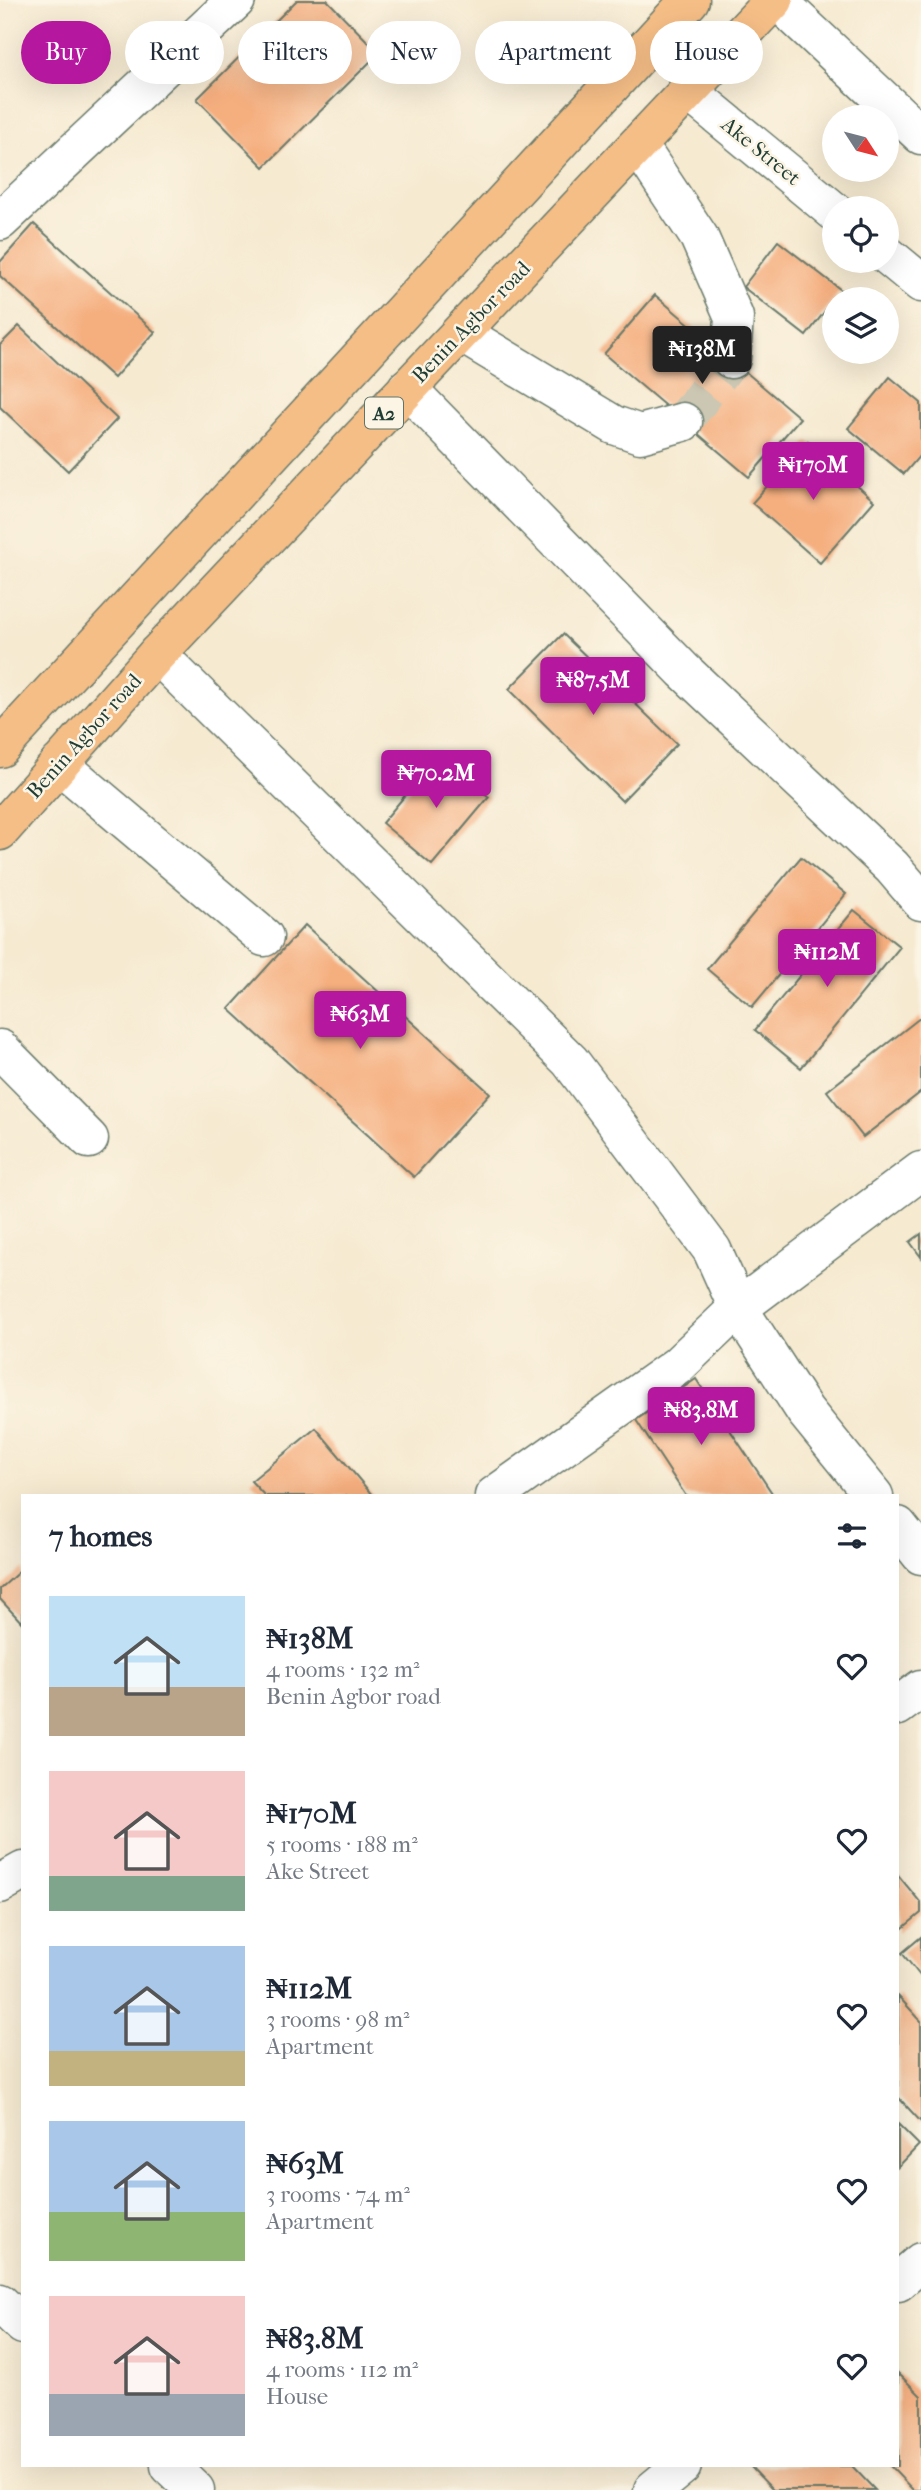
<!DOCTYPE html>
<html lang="en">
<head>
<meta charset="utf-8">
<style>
	:root { --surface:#fff; --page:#f2f2f3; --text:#1f2937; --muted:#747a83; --accent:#b5179e }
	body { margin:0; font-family:"IM FELL French Canon",serif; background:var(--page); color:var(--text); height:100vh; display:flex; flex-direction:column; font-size:26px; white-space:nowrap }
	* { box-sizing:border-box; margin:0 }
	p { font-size:23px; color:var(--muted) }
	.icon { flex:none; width:38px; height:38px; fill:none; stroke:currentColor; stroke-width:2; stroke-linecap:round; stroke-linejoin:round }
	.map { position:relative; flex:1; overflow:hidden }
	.sheet { position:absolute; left:21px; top:1494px; width:878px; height:973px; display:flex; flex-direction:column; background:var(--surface); border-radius:0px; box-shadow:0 7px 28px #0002 }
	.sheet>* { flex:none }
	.hud { position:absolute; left:21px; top:21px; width:880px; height:63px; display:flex; gap:14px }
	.needle { width:46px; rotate:126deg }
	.buttons { position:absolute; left:822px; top:105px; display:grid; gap:14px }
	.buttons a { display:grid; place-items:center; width:77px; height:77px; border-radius:50%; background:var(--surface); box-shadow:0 7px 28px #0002; font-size:35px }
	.price { position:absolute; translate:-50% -60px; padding:0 16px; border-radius:7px; background:var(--accent); color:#fff; font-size:23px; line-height:46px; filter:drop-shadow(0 2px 4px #0008) }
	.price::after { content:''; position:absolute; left:50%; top:42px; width:21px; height:16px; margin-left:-10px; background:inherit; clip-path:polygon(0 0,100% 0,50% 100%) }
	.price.active { background:#222; color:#fff }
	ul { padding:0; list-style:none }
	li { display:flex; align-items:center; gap:21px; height:175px; padding:0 28px }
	li span { display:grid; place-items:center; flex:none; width:196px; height:140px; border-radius:0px; color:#555 }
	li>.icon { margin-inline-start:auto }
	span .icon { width:84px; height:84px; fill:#fffc; stroke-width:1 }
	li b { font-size:30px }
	h2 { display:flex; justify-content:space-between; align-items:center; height:84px; padding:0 28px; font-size:30px }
	.tag { padding:0 24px; border-radius:32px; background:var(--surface); box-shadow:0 7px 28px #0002; font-size:24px; line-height:63px }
	.tag.active { background:var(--accent); color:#fff }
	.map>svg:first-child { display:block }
</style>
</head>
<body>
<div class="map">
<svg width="921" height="2490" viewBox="0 0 921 2490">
	<rect width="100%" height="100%" fill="#fcf5e5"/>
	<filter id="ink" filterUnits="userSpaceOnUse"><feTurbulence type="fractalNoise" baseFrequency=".0143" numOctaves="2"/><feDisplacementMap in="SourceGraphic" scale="14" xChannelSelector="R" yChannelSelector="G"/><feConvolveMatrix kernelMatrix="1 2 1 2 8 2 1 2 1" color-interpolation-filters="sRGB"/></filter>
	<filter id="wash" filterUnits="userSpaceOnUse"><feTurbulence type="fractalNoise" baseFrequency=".00686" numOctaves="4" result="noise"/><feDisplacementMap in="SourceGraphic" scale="28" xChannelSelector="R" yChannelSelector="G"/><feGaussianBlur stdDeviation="1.57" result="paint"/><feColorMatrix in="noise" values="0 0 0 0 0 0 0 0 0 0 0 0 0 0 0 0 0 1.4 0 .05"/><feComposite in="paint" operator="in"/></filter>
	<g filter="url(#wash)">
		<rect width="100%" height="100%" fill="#f6ead1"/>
		<g id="blocks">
			<g fill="#f5ae7e">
				<polygon points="297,0 327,0 379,53 264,167 197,99"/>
				<polygon points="34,224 155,332 114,378 0,276 0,262"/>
				<polygon points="778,241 841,290 806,336 743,287"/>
				<polygon points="655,295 800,418 749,477 604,354"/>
				<polygon points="19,326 117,419 68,471 0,407 0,345"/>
				<polygon points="890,377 921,403 921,454 904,474 848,428"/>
				<polygon points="808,441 874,501 820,563 752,503"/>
				<polygon points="563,634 677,744 622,801 509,689"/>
				<polygon points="439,755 489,797 432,865 382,823"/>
				<polygon points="801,857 846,894 752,1007 707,969"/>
				<polygon points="854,910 900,947 801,1068 755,1030"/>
				<polygon points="305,925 490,1093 414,1177 229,1009"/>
				<polygon points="921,1017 921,1092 863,1137 827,1091"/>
				<polygon points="921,1234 921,1257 910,1242"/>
				<polygon points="696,1379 774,1496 686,1496 636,1420"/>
				<polygon points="316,1428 373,1496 265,1496 251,1481"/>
				<polygon points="23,1568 23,1624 0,1599 0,1589"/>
				<polygon points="898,1875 921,1903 921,1913 898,1932"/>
				<polygon points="921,1937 921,1977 902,1953"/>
				<polygon points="898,1996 921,2021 921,2122 898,2097"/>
				<polygon points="898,2124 919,2145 898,2167"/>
				<polygon points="898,2373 921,2396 921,2490 913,2490 890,2466 898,2466"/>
				<polygon points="750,2466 852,2466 875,2490 773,2490"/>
			</g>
		</g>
	</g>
	<g filter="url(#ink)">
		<use href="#blocks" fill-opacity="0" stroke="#6a7a6b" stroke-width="2"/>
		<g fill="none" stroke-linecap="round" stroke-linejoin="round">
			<polyline stroke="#cbc7b2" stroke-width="38" stroke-dasharray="38 19" stroke-linecap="butt" points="683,422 731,359"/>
			<defs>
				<g id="minor">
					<polyline points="777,0 921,135"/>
					<polyline points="687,90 835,212"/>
					<polyline points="638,145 699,237 734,317 731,359"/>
					<polyline points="0,221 236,0"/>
					<polyline points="887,255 921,283"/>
					<polyline points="461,333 614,425 640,434 683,422"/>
					<polyline points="407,388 683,670 892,867 921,901"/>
					<polyline points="157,654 570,1061 712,1250 738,1308 805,1411 874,1496"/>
					<polyline points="59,764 264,937"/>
					<polyline points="0,1049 89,1139"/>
					<polyline points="494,1496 677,1366 738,1308 921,1171"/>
					<polyline points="898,1526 921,1555"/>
					<polyline points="898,1706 921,1689"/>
					<polyline points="0,1884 23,1871"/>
					<polyline points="898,2282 921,2262"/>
					<polyline points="0,2303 23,2325"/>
					<polyline points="170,2466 195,2490"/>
					<polyline points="653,2490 682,2466"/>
				</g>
				<g id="highway">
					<polyline points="0,748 690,0"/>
					<polyline points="0,831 157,654 774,0"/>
				</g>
			</defs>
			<use href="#minor" stroke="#6a7a6b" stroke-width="41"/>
			<use href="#highway" stroke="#6a7a6b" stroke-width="41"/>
			<use href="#minor" stroke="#fff" stroke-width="38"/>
			<use href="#highway" stroke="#f6be87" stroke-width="38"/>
		</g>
	</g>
	<g text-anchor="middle" stroke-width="5" stroke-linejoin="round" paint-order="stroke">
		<rect fill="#fcf5e5" stroke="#617469" stroke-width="2" x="365" y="397.5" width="38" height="31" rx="5"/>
		<g font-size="19" font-weight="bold" fill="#1f3d34">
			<text x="384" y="420">A2</text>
		</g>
		<g font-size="21" fill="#1f3d34" stroke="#fcf5e5">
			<text transform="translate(761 151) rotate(39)" y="7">Ake Street</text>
			<text transform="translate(471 322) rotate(-46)" y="7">Benin Agbor road</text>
			<text transform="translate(84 736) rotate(-48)" y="7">Benin Agbor road</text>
		</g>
	</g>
</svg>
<div class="buttons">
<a><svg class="needle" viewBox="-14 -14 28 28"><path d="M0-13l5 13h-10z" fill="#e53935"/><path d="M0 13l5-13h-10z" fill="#747a83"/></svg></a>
<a><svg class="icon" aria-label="locate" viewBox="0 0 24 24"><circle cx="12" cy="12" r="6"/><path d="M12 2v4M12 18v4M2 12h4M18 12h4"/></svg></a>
<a><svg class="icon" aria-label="layers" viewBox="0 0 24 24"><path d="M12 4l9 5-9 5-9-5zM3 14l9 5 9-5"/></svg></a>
</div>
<b class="price active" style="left:702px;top:386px">₦138M</b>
<b class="price" style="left:813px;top:502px">₦170M</b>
<b class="price" style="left:593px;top:717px">₦87.5M</b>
<b class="price" style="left:436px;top:810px">₦70.2M</b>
<b class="price" style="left:827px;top:989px">₦112M</b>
<b class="price" style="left:360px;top:1051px">₦63M</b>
<b class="price" style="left:701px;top:1447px">₦83.8M</b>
<div class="hud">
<a class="tag active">Buy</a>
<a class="tag">Rent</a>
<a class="tag">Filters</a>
<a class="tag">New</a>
<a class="tag">Apartment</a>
<a class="tag">House</a>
</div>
<section class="sheet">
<h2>7 homes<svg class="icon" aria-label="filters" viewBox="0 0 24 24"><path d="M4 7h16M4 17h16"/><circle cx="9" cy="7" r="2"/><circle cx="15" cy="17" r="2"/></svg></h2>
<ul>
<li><span style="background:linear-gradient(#bfe0f5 65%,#b9a48a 0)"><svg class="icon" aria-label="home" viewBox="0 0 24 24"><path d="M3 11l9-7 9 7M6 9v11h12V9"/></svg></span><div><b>₦138M</b><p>4 rooms · 132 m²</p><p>Benin Agbor road</p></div><svg class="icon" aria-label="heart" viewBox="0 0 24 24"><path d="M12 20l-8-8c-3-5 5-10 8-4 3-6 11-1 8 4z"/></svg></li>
<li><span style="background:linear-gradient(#f6c9c9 75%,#7fa58c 0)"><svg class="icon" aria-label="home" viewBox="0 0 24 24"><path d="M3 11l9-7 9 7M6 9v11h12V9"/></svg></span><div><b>₦170M</b><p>5 rooms · 188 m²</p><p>Ake Street</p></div><svg class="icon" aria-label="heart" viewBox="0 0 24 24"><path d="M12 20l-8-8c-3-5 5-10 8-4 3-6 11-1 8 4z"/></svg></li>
<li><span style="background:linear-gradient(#a9c7e8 75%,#c2b280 0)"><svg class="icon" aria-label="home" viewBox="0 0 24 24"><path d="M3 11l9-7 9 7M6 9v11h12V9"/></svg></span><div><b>₦112M</b><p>3 rooms · 98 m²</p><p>Apartment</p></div><svg class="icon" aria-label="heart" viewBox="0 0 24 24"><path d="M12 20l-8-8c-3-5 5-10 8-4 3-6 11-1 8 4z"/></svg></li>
<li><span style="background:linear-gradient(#a9c7e8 65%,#8fb573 0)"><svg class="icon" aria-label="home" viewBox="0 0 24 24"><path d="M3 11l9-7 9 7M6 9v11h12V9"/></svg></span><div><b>₦63M</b><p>3 rooms · 74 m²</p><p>Apartment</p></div><svg class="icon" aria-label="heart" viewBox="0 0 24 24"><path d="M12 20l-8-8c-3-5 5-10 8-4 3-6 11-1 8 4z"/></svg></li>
<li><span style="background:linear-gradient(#f6c9c9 70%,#9aa5b1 0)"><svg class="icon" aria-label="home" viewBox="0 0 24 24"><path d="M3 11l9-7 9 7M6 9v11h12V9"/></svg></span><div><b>₦83.8M</b><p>4 rooms · 112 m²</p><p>House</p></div><svg class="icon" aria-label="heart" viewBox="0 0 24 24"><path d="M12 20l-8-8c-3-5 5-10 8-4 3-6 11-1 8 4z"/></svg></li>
</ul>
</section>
</div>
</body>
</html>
